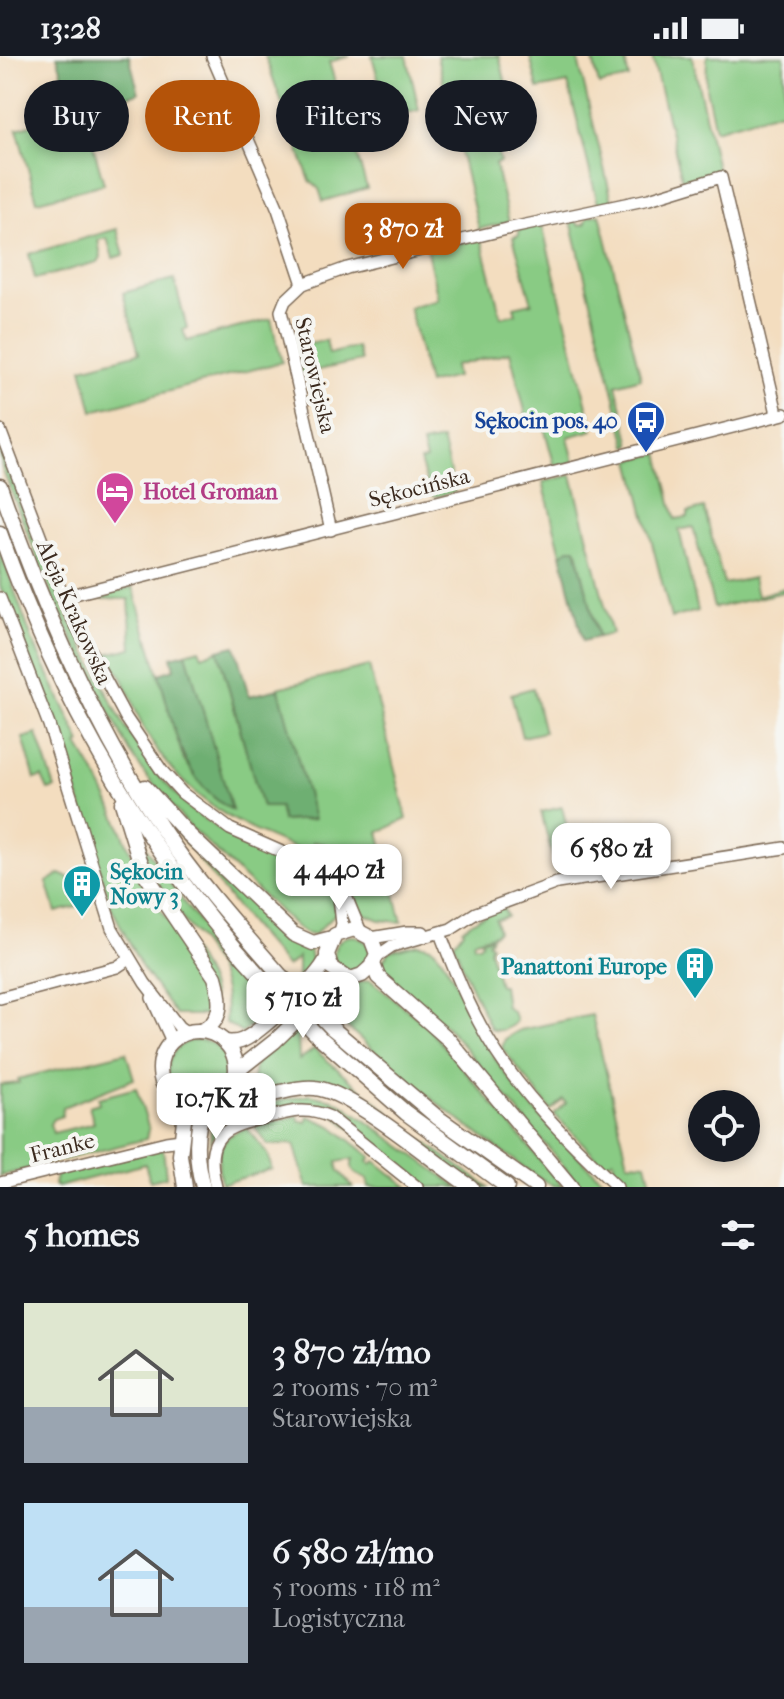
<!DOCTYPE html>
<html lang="en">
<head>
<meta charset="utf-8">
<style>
	:root { --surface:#171b24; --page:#20242c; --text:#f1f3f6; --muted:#9ea1a6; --accent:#b45309 }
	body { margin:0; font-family:"IM FELL French Canon",serif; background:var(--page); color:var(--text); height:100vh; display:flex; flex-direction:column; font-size:30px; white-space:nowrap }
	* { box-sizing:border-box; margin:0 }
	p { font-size:26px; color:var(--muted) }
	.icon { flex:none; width:44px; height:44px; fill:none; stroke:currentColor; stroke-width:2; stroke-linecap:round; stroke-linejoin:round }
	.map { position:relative; height:1131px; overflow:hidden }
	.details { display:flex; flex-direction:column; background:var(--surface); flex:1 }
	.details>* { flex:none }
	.hud { position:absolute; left:24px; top:24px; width:736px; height:72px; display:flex; gap:16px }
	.buttons { position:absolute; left:688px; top:1034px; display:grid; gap:16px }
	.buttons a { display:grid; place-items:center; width:72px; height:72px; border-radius:50%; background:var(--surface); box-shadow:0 4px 12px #0003; font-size:40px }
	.price { position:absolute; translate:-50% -68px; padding:0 18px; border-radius:16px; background:#fff; color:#222; font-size:26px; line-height:52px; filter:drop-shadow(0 2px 4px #0008) }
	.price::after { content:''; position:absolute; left:50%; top:48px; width:24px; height:18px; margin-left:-12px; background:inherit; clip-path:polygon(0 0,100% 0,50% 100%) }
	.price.active { background:var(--accent); color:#fff }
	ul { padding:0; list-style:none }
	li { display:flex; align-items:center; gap:24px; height:200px; padding:0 24px }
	li span { display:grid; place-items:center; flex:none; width:224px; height:160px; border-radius:0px; color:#555 }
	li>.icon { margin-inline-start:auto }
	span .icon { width:96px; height:96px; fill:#fffc; stroke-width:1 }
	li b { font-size:34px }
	h2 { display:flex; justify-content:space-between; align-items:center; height:96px; padding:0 24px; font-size:34px }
	.chip { padding:0 28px; border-radius:36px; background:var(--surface); box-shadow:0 4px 12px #0003; font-size:28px; line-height:72px }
	.chip.active { background:var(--accent); color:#fff }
	.status { display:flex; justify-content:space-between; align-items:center; height:56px; padding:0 40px; background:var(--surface); direction:ltr }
	.status svg { height:22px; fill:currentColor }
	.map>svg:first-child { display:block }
</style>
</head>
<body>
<div class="status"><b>13:28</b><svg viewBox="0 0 49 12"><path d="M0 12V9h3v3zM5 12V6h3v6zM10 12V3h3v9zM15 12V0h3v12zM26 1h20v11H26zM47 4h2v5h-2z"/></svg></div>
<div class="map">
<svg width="784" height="1131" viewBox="0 0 784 1131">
	<rect width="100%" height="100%" fill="#f6f6f2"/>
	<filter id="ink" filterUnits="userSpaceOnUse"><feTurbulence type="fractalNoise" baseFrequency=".0125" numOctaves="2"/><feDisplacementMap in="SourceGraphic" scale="16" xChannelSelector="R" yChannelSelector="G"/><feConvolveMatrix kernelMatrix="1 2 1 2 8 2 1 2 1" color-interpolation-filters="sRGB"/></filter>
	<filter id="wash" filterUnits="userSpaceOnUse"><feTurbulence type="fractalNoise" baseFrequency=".006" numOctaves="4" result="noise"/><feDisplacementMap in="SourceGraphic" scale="32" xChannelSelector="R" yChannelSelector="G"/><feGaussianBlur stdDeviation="1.8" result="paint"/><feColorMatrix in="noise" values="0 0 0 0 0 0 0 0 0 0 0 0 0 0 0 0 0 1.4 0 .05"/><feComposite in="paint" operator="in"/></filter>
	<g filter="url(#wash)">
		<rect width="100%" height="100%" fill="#f3ddbf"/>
		<g fill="#89cb84" stroke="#627a51" stroke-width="2">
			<polygon points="265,0 350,0 329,6 367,132 323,145 319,133 310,125"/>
			<polygon points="372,0 407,0 419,54 389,62"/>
			<polygon points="437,0 499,0 515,64 491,71 500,106 495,108 509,166 479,173"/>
			<polygon points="530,0 577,0 612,145 598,148 568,27 538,33"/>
			<polygon points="592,0 624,0 629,22 599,29"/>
			<polygon points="652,0 692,0 718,117 683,127"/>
			<polygon points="707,0 784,0 784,54 715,74 706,32"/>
			<polygon points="83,54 104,128 37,145 17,73"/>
			<polygon points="600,158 641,322 616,329 631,389 627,390 571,165 574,164 579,169 585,168 588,161"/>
			<polygon points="542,169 593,374 568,381 574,406 555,411 542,364 528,367 510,296 454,310 456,321 428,328 409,251 438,243 427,195 481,182 501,261 516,258 514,251 532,247 513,181 519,179 519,174"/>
			<polygon points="117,173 124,199 113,202 107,182 98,184 101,201 98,206 35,223 29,198"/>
			<polygon points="174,223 187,272 183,274 187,285 271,263 282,306 93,355 82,312 139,297 123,237"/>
			<polygon points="326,284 329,298 357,291 361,305 299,318 293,292"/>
			<polygon points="442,384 455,436 434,441 430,438 420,405 426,404 422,388"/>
			<polygon points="0,387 63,552 124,669 153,714 191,754 217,772 245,787 308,813 325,826 334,843 336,857 314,879 306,878 294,869 186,767 147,721 130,696 58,554 2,412"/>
			<polygon points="659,397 675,463 688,461 688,456 704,452 724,528 753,522 757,540 784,532 784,536 714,552 693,471 679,474 698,555 671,562 631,404"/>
			<polygon points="572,419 612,578 598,581 576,492 571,492 561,498 543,426"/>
			<path d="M0,494l33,92 48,101 -3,2c12,19 23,39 32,59 19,40 26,72 53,110 16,21 65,74 45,101h-32l-35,-49 -30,-59 -44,-150 -67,-171z"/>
			<path d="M133,531l51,174 47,48 -45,-156 13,-4 3,7 16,-6 44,157 17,-1 4,15 30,-2 -35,-131 91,-22 38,153 -28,13 23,90 -23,-2 -21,-9c-3,-24 -12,-41 -34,-51l1,-16 -12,-2 1,13c-73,-26 -131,-55 -170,-126 -14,-26 -16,-56 -42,-74l30,-7 -3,-49h-31l1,-4z"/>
			<polygon points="533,632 544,676 522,681 511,638"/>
			<polygon points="37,678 55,732 48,734 42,721 35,723 23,682"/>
			<polygon points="562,751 577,813 557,818 541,756"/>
			<polygon points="174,772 292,885 309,893 313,913 301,927 298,923 298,901 287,911 252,871"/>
			<path d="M138,779c36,57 76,111 124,159l-15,10 28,3 -33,26 -17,-11c7,-62 -37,-87 -65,-135 -10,-17 -16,-33 -22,-52z"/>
			<polygon points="60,818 69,822 79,820 87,848 56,856 47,826"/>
			<path d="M503,851l4,9 -12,3 3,12 -6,4 -19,6 1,4 5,1 3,-3 -1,-3 10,-3 -3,6 3,2 -2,4 10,36h4l3,22 7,5 3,9c-5,7 -16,12 -25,8l-23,-49 -14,-37 9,-12 -1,-2 18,-12z"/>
			<circle cx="352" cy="898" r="18"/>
			<path d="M418,888c6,1 12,1 17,6 16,17 30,54 41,76 33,63 82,112 134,161h-29l-130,-156 -66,-57 -3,-12 8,-11z"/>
			<path d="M370,924l56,45 137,162c-18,0 -39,-20 -53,-30 -59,-41 -113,-85 -166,-133l-3,-5 10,-12 -24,2 -7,-6 19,-16z"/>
			<polygon points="592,959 628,1106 646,1107 652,1131 628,1131 608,1113 615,1106 613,1103 605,1110 554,1058 566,1047 563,1043 551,1054 502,992 505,983 520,974"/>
			<path d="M296,972l5,5 -3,4 1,23 15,-11 101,86 73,52h-7l-13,-8 -126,-90c-30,-12 -59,4 -89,-1l-1,-3 4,-24z"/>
			<circle cx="198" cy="1014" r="30"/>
			<polygon points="126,996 134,1023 63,1051 62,1060 53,1063 50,1068 53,1077 94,1067 89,1050 99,1047 98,1042 136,1032 149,1073 146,1083 0,1120 0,1029 19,1027 18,1023"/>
			<polygon points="310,1039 333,1044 344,1049 458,1131 423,1131 328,1054 302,1047 236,1062 220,1072 210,1086 212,1067 246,1046 272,1046"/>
			<path d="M298,1060l1,5 8,1 1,-6 24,10 39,31 -3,4 3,3 4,-3 33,26h-39l-2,-8c-11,-4 -18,-7 -14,-20l-16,3 2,9 14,16h-46l-13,-43 -26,1 -14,-19z"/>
			<path d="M247,1072l20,26 5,15 -51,15c-5,-28 -5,-48 26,-56z"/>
			<polygon points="163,1091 166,1121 150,1125 145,1108 58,1131 54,1129 56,1119"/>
		</g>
		<g fill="#6eaf72" stroke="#546c48" stroke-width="2">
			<polygon points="57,0 129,0 139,37 74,56"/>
			<polygon points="571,492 576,492 598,581 583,585 561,498"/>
			<polygon points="235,590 249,640 279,633 314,763 282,765 279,751 262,751 218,594"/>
			<path d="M186,597l46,157c-52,-28 -58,-85 -73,-136l15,-5 -3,-12z"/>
		</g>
	</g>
	<g filter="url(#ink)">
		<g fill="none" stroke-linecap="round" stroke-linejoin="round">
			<defs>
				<g id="minor">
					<polyline points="212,0 278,153 303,228"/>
					<polyline points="0,374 69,556 126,662 162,715 182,737 230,773 327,816 343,833 360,874"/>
					<polyline points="331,474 281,255 285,245 303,228 347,212 507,173 649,143 721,121 776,353 776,360"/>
					<polyline points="63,541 784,358"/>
					<polyline points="0,542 49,669 112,872 145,927 179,971 188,977"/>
					<polyline points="338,832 342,868 340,875"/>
					<path d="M440,877c17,45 37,93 65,132 32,45 72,84 112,122"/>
					<polyline points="371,882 407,876 423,876"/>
					<polyline points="376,901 392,890 451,873 476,857 557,827 784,792"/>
					<polyline points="0,942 117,911 129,903"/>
					<polyline points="152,942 170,981 170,989"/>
					<polyline points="0,1127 166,1086 181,1084"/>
					<path d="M216,1131c-13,-53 7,-60 53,-70 23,-6 39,-10 61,0l87,70"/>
				</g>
				<g id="major">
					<path d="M0,430c42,121 94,240 165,347 34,51 76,97 116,143"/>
					<path d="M0,477c59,168 147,322 269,453"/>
					<polyline points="145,731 187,777 293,878 313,887 332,882"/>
					<path d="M122,747l16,52 8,20 69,102c6,21 10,45 -15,54"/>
					<polyline points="373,908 378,921 447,982 571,1131"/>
					<polyline points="332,972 437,1061 536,1131"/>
					<circle cx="198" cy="1013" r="38"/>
					<polyline points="316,978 406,1057 507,1131"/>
					<path d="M224,986c8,1 13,1 19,-2 19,-9 76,-63 84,-82"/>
					<polyline points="237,1015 275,985 333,929 362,919 371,911 377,898 371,882 354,873 335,879 327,898 331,911 347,922"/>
					<path d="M223,1041c15,-4 28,-1 43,-2 16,-2 32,-9 49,-7 37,3 120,76 156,99"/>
					<polyline points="180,1047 184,1064 180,1099 185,1131"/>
					<path d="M203,1131c-8,-28 -9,-54 2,-82"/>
				</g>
			</defs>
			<use href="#minor" stroke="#7b6956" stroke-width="14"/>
			<use href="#major" stroke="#7b6956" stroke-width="17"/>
			<use href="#minor" stroke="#fff" stroke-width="11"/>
			<use href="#major" stroke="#fff" stroke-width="14"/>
			<defs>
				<g id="major-bridge">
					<polyline points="281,920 332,972"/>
					<polyline points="269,930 316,978"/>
				</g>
			</defs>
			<use href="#major-bridge" stroke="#7b6956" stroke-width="17" stroke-linecap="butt"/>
			<use href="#major-bridge" stroke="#fff" stroke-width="14"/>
		</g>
	</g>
	<defs>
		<symbol id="bus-pin" viewBox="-11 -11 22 30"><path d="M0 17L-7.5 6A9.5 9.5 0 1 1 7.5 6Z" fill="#1a4fb4" stroke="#f6f6f2"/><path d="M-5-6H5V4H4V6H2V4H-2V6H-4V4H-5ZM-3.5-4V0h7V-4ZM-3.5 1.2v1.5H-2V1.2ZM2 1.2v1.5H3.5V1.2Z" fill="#fff"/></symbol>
		<symbol id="hotel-pin" viewBox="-11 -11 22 30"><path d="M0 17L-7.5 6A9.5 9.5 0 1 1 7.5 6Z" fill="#d1479c" stroke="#f6f6f2"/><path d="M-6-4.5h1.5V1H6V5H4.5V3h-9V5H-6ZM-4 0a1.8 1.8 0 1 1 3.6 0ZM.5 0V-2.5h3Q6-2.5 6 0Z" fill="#fff"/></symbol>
		<symbol id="building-pin" viewBox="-11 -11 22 30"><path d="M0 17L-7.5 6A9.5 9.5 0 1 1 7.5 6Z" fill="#0f9aa8" stroke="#f6f6f2"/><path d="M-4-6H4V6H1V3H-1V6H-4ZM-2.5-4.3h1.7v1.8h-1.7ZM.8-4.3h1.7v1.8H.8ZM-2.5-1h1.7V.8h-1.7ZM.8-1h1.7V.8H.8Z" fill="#fff"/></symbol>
	</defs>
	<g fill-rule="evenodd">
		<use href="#bus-pin" x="624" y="342" width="44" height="60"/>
		<use href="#hotel-pin" x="93" y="413" width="44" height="60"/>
		<use href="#building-pin" x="60" y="806" width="44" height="60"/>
		<use href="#building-pin" x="673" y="888" width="44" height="60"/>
	</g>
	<g text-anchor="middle" stroke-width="8" stroke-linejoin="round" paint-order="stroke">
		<g font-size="22" fill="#3b2a1e" stroke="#f6f6f2">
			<text transform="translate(316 319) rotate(77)" y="8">Starowiejska</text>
			<text transform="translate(419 431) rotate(-14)" y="8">Sękocińska</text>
			<text transform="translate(75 556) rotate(66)" y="8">Aleja Krakowska</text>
			<text transform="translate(62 1091) rotate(-14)" y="8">Franke</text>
		</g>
		<g font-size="22" font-weight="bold" fill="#164399" stroke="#f6f6f2" text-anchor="end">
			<text x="618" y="372">Sękocin pos. 40</text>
		</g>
		<g font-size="22" font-weight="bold" fill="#b23c85" stroke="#f6f6f2" text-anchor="start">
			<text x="143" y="443">Hotel Groman</text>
		</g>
		<g font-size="22" font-weight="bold" fill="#0d838f" stroke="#f6f6f2" text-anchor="start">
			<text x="110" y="823">Sękocin<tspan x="110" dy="25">Nowy 3</tspan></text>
			<text x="667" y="918" text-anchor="end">Panattoni Europe</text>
		</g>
	</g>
</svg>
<div class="buttons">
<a><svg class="icon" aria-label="locate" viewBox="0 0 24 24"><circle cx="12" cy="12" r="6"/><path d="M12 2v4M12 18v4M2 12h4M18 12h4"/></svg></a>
</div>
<b class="price active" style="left:403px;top:215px">3 870 zł</b>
<b class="price" style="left:611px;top:835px">6 580 zł</b>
<b class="price" style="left:339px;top:856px">4 440 zł</b>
<b class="price" style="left:303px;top:984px">5 710 zł</b>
<b class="price" style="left:216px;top:1085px">10.7K zł</b>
<div class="hud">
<a class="chip">Buy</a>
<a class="chip active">Rent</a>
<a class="chip">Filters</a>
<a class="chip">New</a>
</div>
</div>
<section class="details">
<h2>5 homes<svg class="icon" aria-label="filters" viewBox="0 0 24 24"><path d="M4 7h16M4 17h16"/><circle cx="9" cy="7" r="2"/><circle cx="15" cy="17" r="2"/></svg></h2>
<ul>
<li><span style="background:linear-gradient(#dfe7d0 65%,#9aa5b1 0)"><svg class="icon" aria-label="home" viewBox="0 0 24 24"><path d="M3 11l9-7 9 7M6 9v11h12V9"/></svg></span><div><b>3 870 zł/mo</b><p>2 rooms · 70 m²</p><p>Starowiejska</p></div></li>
<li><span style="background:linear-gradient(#bfe0f5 65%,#9aa5b1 0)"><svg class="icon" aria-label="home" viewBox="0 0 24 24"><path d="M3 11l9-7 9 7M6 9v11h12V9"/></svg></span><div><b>6 580 zł/mo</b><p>5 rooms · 118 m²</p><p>Logistyczna</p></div></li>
</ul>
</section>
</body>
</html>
